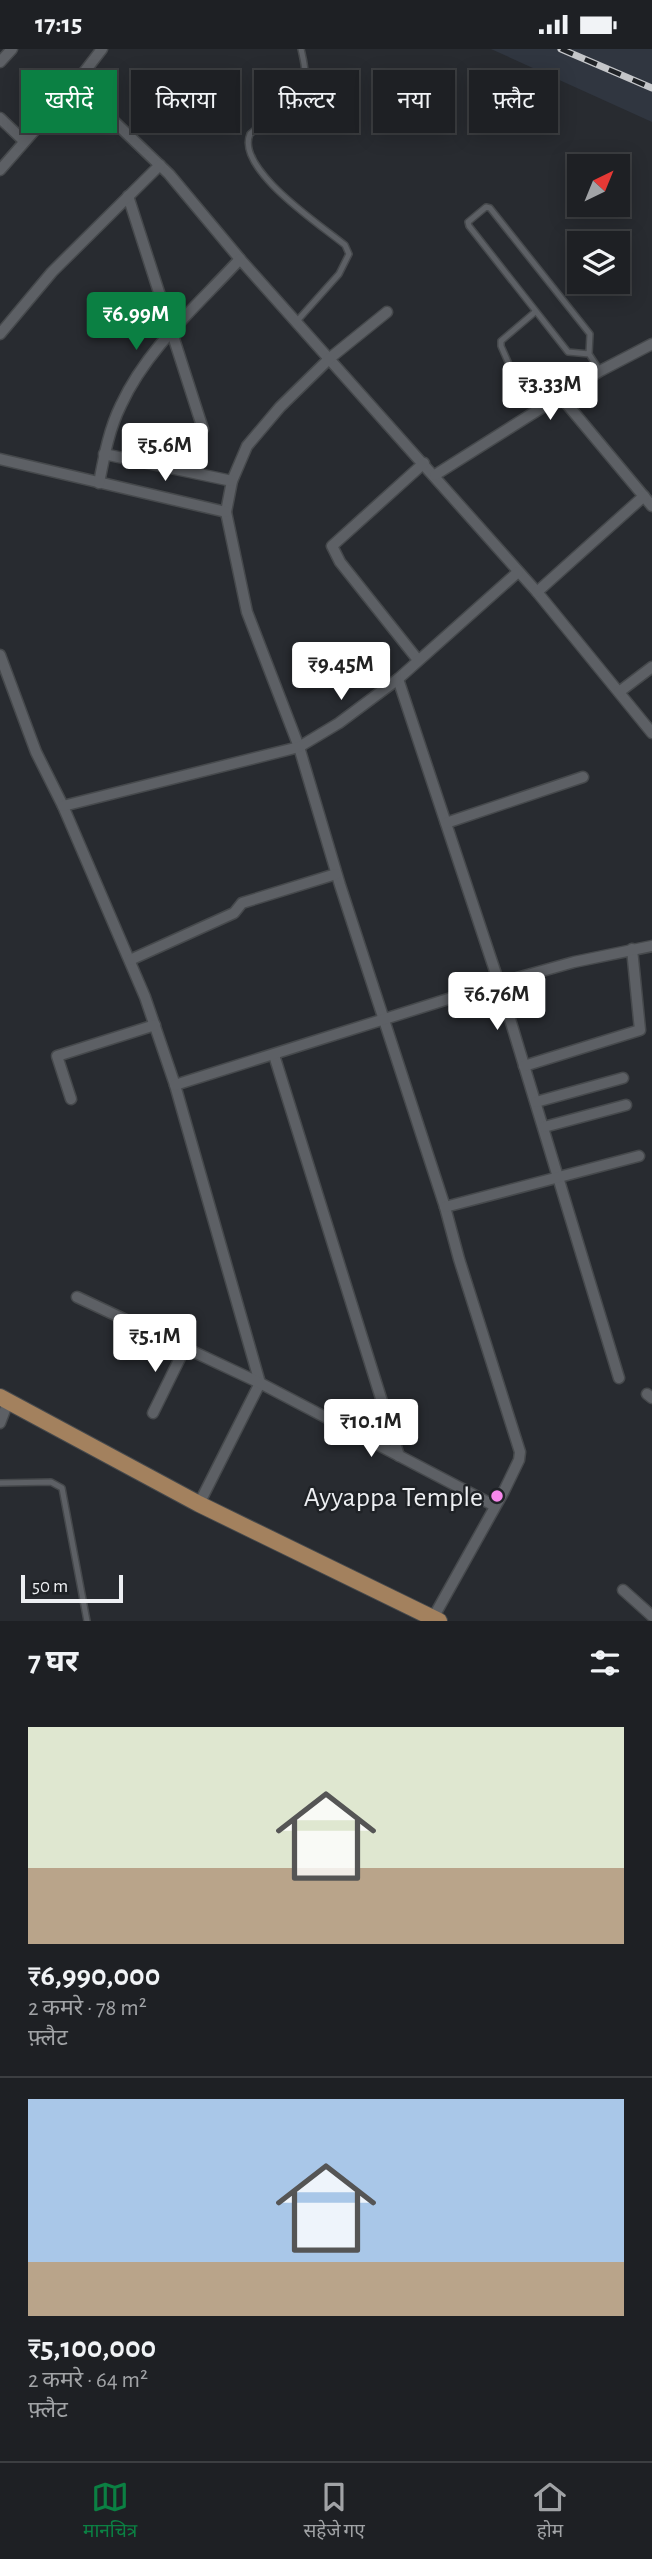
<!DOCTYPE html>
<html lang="hi">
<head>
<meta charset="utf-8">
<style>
	:root { --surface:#1e2024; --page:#2b2d31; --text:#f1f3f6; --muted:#a1a3a6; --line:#3c3e41; --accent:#0b8043 }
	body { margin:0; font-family:"Alegreya Sans","Noto Sans Devanagari",sans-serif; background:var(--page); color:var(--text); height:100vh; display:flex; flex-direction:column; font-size:26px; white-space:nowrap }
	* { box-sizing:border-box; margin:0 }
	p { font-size:23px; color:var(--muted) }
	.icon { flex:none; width:38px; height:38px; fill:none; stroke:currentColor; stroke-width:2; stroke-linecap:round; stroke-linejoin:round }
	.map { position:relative; height:1572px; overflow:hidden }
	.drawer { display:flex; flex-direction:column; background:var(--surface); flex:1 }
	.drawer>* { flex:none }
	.top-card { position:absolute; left:21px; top:21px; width:611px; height:63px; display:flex; gap:14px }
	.needle { width:46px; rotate:43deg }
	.buttons { position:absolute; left:567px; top:105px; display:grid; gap:14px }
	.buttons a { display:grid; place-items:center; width:63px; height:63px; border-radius:0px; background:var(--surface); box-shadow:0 4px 18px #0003,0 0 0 2px var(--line); font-size:35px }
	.scale { position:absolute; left:21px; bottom:18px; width:102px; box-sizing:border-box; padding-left:7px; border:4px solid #edeff2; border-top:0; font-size:19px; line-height:24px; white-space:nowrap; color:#edeff2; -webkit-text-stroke:5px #1f2226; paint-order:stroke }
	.price { position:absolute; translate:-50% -60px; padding:0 16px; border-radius:7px; background:#fff; color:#222; font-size:23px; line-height:46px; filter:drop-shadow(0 2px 4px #0008) }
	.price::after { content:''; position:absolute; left:50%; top:42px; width:21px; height:16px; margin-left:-10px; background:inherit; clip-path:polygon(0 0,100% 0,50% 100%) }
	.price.current { background:var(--accent); color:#fff }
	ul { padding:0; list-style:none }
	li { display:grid; align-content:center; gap:14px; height:371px; padding:0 28px }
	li+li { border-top:2px solid var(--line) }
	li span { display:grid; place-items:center; height:217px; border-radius:0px; color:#555 }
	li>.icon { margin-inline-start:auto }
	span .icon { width:126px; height:126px; fill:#fffc; stroke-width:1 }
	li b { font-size:30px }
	h2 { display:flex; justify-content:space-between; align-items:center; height:84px; padding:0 28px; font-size:30px }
	.chip { padding:0 24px; border-radius:0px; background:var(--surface); box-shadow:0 4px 18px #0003,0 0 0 2px var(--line); font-size:24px; line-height:63px }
	.chip.current { background:var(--accent); color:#fff }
	.status { display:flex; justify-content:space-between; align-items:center; height:49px; padding:0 35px; background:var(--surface); direction:ltr }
	.status svg { height:19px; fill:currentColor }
	.tabs { display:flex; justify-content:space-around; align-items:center; height:98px; border-top:2px solid var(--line); background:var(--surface); font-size:19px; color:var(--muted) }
	.tabs a { display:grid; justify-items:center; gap:4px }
	.tabs .current { color:var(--accent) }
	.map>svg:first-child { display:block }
</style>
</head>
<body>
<div class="status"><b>17:15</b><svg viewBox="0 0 49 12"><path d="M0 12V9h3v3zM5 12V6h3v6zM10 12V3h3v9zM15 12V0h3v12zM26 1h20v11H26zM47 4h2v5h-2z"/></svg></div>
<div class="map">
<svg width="652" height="1572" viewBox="0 0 652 1572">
	<rect width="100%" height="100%" fill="#282b30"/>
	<polygon fill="#303640" points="491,0 652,0 652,73"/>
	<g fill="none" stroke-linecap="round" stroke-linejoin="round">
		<defs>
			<g id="service">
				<path d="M297,272l42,-47 10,-20 -4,-9c-23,-19 -110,-76 -95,-111l47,-40c12,-15 8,-27 4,-45"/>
				<polyline points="589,305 568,303 469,177 468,173 486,158 490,159 590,285 589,305 600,322"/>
				<polyline points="519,338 501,297 501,292 535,263"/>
				<polyline points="0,1434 51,1433 62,1439 87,1572"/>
			</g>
			<g id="minor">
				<polyline points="0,13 12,0"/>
				<polyline points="75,35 102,0"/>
				<polyline points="0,69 24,92"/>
				<polyline points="0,121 75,35 169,125 240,210 537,543 652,684"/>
				<polyline points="128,147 203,380"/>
				<polyline points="387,263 330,309 280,358 247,397 232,432 226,463 247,563 299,698 340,836 445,1158 459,1210 520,1403 519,1411 504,1442 433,1569"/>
				<polyline points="0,285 52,223 160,116"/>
				<polyline points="561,348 652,457"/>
				<polyline points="104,405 232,432"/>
				<polyline points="0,410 226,463"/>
				<polyline points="435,426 600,322 652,295"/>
				<path d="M99,434c5,-26 10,-54 22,-78 26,-57 78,-101 119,-146"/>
				<polyline points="537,543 644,447"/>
				<polyline points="0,606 36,703 63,757 145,948 175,1036 260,1334 199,1455"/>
				<polyline points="418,611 340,513 332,497 424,414"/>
				<polyline points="398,630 499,934 619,1329"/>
				<polyline points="619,643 652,618"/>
				<polyline points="63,757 299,698 339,674 398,630 518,523"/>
				<polyline points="446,774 583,728"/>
				<polyline points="130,911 234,864 242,854 336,825"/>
				<polyline points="274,1006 399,1407"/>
				<polyline points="524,1017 640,981 632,900"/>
				<polyline points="175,1036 499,934 574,913 652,897"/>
				<polyline points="71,1050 57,1007 155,976"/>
				<polyline points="536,1053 623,1029"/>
				<polyline points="544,1078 626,1056"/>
				<polyline points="445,1158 639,1107"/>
				<polyline points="77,1248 260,1334 495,1457"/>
				<polyline points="647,1345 652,1349"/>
				<polyline points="153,1364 185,1299"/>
				<polyline points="0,1374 8,1353"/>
				<polyline points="623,1541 652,1567"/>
			</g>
			<polyline id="primary" points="0,1348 199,1455 439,1572"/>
		</defs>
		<use href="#service" stroke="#46494c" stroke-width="8"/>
		<use href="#minor" stroke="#46494c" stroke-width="13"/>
		<use href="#primary" stroke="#46494c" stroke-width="18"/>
		<use href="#service" stroke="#5d6065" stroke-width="5"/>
		<use href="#minor" stroke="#5d6065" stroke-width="10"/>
		<use href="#primary" stroke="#a3815e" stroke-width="16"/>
		<defs>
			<polyline id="rail" points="561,0 652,39"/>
		</defs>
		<use href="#rail" stroke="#c4c6c9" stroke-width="7"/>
		<use href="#rail" stroke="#1f2226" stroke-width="4.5" stroke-dasharray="13" stroke-linecap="butt"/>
	</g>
	<circle fill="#f788ec" stroke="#1f2226" stroke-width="2.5" cx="497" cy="1447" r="7"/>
	<g text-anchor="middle" stroke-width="5" stroke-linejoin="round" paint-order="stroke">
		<g font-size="28" fill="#edeff2" stroke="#1f2226" text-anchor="end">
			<text x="483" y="1457">Ayyappa Temple</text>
		</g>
	</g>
</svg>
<div class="buttons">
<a><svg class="needle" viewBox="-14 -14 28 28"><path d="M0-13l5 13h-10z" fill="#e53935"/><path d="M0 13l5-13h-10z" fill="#a1a3a6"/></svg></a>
<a><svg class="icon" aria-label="layers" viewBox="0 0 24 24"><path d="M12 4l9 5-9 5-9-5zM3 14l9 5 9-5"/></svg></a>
</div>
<div class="scale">50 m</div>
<b class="price current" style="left:136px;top:303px">₹6.99M</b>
<b class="price" style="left:550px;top:373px">₹3.33M</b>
<b class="price" style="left:165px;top:434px">₹5.6M</b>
<b class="price" style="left:341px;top:653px">₹9.45M</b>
<b class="price" style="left:497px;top:983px">₹6.76M</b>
<b class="price" style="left:155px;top:1325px">₹5.1M</b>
<b class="price" style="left:371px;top:1410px">₹10.1M</b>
<div class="top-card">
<a class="chip current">खरीदें</a>
<a class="chip">किराया</a>
<a class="chip">फ़िल्टर</a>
<a class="chip">नया</a>
<a class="chip">फ़्लैट</a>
</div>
</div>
<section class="drawer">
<h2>7 घर<svg class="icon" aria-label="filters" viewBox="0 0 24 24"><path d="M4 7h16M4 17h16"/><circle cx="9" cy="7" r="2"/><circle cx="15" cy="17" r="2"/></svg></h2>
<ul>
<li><span style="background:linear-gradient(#dfe7d0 65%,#b9a48a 0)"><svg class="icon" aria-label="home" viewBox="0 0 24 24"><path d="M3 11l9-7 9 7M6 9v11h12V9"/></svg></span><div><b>₹6,990,000</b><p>2 कमरे · 78 m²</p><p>फ़्लैट</p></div></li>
<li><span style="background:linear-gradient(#a9c7e8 75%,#b9a48a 0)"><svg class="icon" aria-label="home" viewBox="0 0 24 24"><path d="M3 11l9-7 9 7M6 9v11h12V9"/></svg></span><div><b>₹5,100,000</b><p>2 कमरे · 64 m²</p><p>फ़्लैट</p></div></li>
</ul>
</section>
<nav class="tabs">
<a class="current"><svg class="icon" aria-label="map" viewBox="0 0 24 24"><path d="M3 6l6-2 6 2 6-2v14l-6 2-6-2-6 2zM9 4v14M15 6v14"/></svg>मानचित्र</a>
<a><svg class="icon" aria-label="saved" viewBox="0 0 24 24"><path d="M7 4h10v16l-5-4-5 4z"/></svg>सहेजे गए</a>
<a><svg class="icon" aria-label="home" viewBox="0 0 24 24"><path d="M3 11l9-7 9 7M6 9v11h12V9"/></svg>होम</a>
</nav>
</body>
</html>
